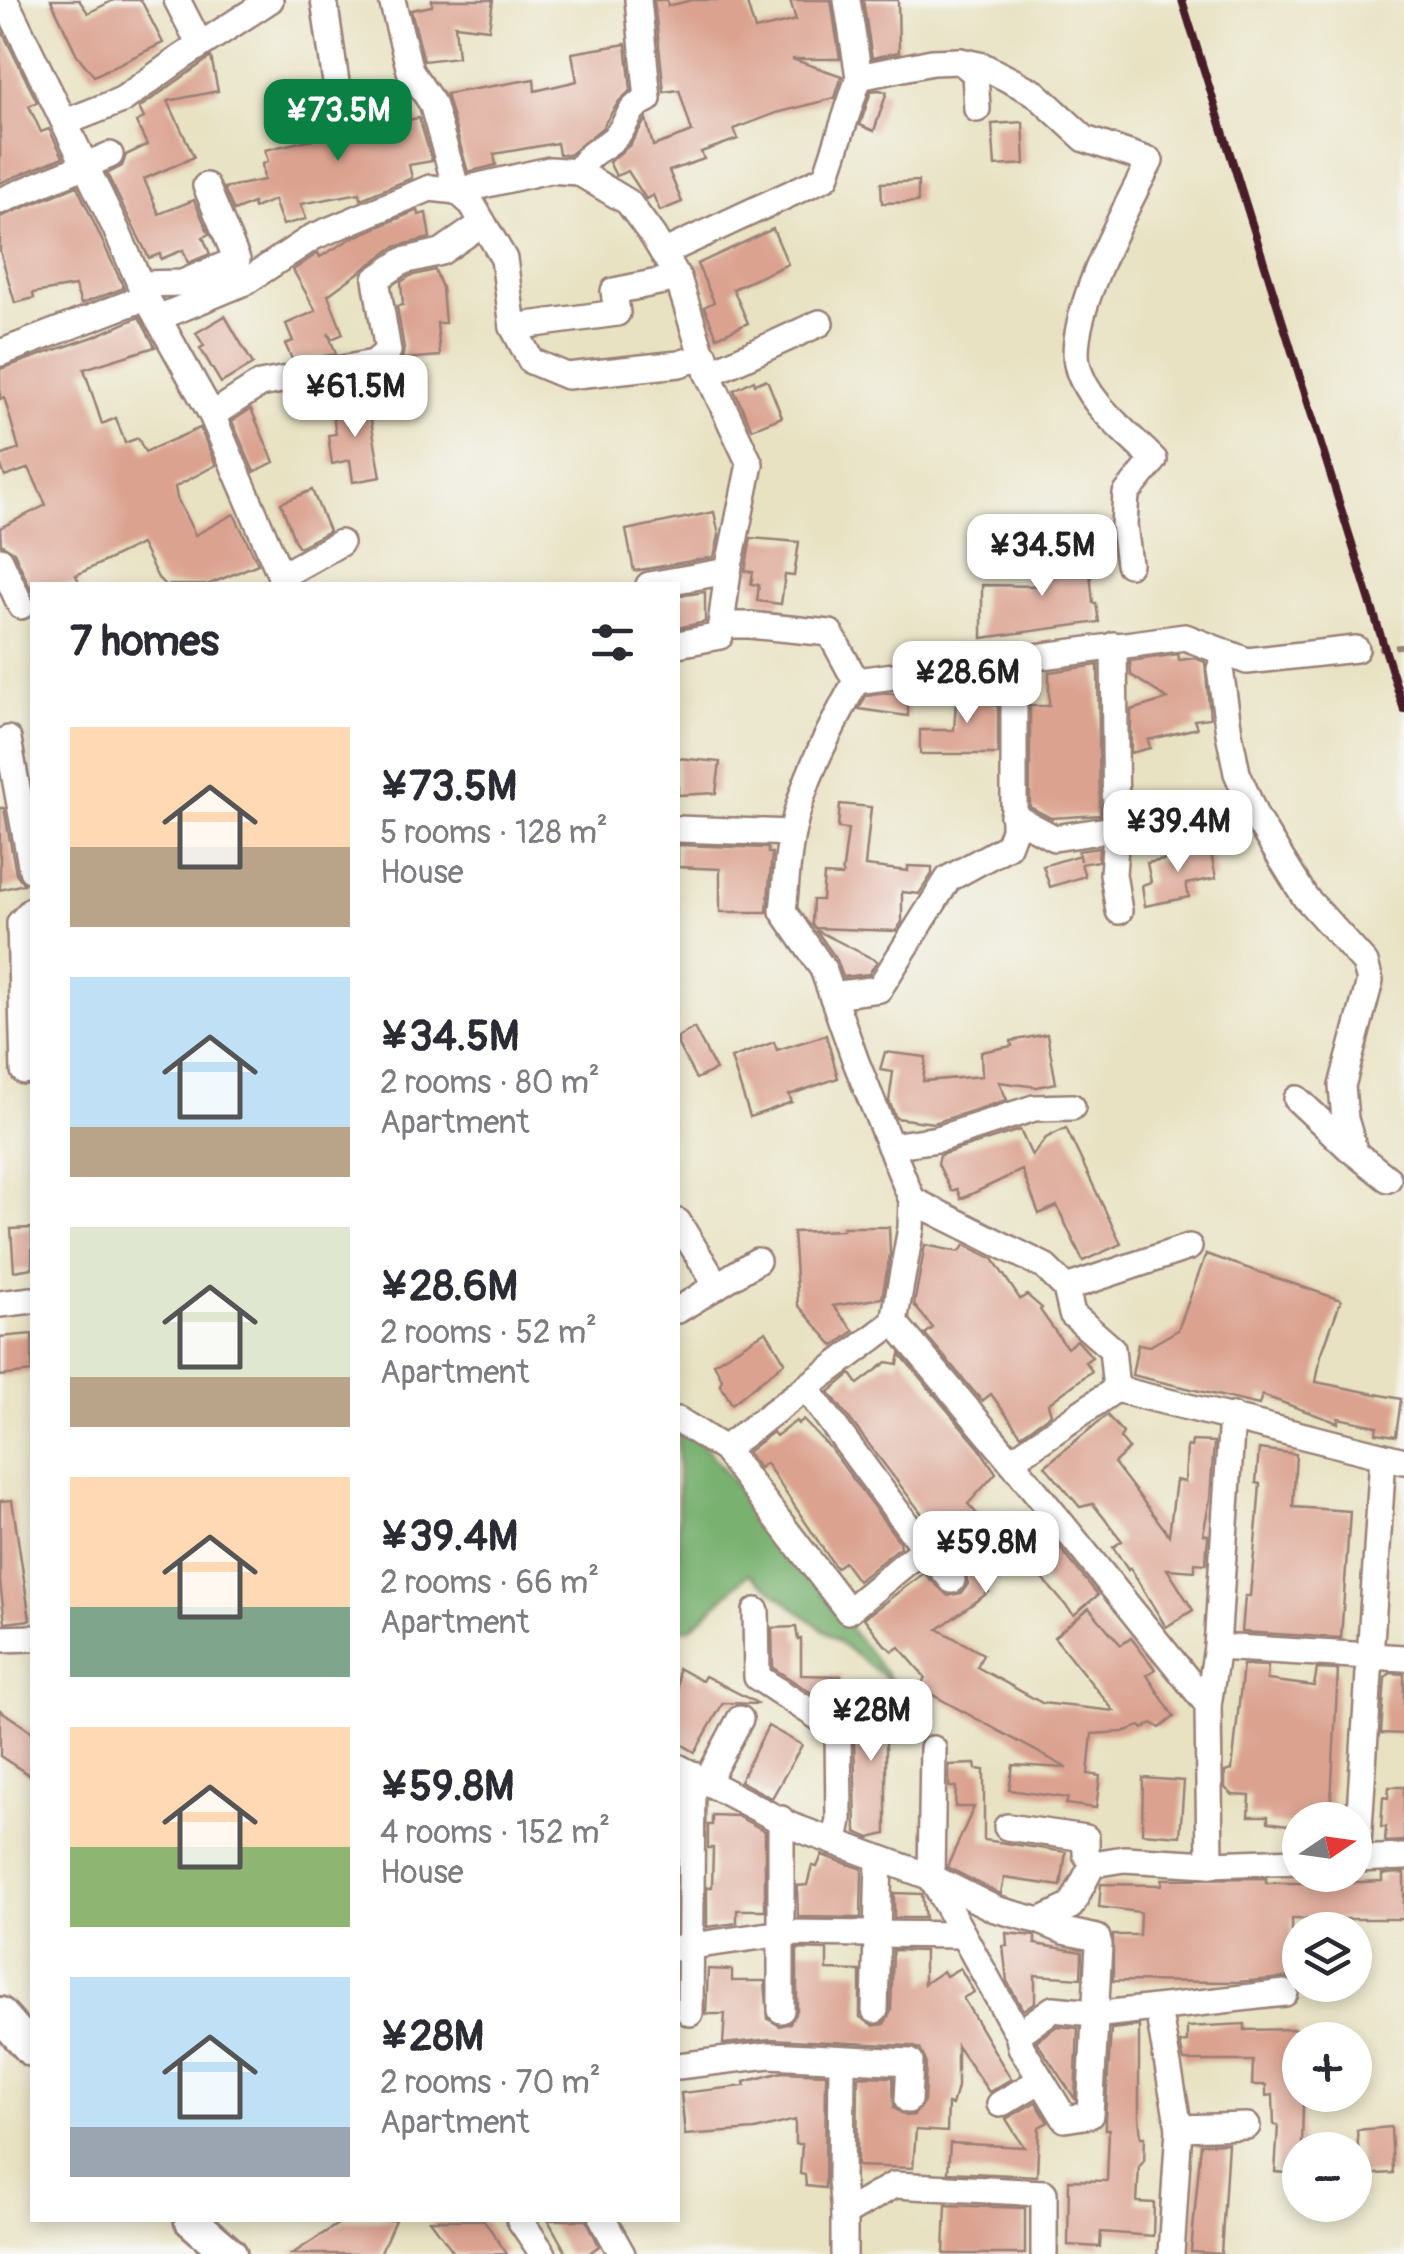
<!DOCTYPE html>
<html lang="en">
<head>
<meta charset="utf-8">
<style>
	:root { --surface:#fff; --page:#f2f2f3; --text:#2b2b33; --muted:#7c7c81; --accent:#0b8043 }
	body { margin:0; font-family:Pangolin,sans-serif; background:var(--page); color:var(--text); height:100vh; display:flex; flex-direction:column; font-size:38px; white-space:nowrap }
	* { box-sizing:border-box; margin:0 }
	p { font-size:32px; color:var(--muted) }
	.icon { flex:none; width:55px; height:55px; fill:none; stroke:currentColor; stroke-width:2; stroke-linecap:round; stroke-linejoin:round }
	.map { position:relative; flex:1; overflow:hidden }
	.details { position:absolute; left:30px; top:582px; width:650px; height:1640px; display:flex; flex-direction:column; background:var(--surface); border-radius:0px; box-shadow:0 5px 15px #0003 }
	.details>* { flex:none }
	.needle { width:65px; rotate:77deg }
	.buttons { position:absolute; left:1282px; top:1802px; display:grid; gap:20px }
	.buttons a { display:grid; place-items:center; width:90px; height:90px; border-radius:50%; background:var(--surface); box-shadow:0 5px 15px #0003; font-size:50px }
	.price { position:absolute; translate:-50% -85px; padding:0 22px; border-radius:20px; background:#fff; color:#222; font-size:32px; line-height:65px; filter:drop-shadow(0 2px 5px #0008) }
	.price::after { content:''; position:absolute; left:50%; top:60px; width:30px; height:22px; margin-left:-15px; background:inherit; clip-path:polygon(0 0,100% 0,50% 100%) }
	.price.active { background:var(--accent); color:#fff }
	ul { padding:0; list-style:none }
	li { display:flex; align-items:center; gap:30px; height:250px; padding:0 40px }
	li span { display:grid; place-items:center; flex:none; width:280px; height:200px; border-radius:0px; color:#555 }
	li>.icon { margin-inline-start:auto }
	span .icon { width:120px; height:120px; fill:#fffc; stroke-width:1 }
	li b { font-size:42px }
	h2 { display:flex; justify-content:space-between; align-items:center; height:120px; padding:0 40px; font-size:42px }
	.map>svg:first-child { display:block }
</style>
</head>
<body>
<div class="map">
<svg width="1404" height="2254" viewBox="0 0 1404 2254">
	<rect width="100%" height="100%" fill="#f6f6f2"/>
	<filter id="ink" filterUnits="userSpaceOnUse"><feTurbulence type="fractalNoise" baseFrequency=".01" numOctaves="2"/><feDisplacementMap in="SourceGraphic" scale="20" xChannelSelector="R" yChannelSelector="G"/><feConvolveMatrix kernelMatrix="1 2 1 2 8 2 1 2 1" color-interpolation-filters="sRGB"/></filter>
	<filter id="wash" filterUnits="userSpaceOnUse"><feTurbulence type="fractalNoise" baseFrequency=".0048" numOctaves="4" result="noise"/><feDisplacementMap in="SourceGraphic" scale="40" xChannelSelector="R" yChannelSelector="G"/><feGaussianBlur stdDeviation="2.25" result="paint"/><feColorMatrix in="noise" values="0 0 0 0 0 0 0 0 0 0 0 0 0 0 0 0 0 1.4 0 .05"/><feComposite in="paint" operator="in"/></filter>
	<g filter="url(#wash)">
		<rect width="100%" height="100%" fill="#e8e2c2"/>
		<polygon fill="#78b16f" stroke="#61684d" stroke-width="2.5" points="678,1428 699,1439 895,1685 749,1573 691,1628 678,1629"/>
		<g id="blocks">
			<g fill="#dba290">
				<polygon points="51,0 79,0 88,13 114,0 141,0 163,43 94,76 77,55"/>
				<polygon points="432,0 493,0 489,29 455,25 458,57 424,61 411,10 432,6"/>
				<polygon points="654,0 667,0 668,6 692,0 746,0 755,30 796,20 790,0 831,0 840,59 792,59 842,76 835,98 776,113 734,129 738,139 701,152 704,159 669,171 682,202 660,211 653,195 646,199 628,171 616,176 609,162 630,145 646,119 653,146 692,132 679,90 664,92"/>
				<polygon points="863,0 898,0 899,52 872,58"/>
				<polygon points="0,27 37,102 29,106 41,132 49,129 63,157 0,183"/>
				<polygon points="626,44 631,90 619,101 602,128 569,155 559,154 557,143 494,154 496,165 468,172 446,94 534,79 535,91 577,81 572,53"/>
				<polygon points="211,57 218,91 168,101 194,157 144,179 159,214 194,200 209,234 203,237 210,254 188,263 183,250 161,259 160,254 149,258 107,174 122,166 126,155 147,145 136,122 144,118 139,108"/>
				<polygon points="879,90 887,92 874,131 860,125 871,91"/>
				<polygon points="393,103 396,122 419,118 432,161 409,165 412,178 361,199 360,193 301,204 306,219 283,225 274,200 254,208 253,203 234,211 224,188 264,180 262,164 268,162 265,150 326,136 324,119 343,126 351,122 356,112 366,110 365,107"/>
				<polygon points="1023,122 1025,164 995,166 992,124"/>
				<polygon points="918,181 918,202 882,203 881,183"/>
				<polygon points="77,186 124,288 81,304 75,286 33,293 34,298 15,303 0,251 0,217"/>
				<polygon points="418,210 419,215 426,213 430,238 394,247 328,295 343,334 332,339 328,333 336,354 293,361 285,344 293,341 286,324 316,311 293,270 318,253 320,257 352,238"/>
				<polygon points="773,229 788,264 733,289 748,323 717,337 704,307 714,302 697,264"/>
				<polygon points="435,270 442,288 445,323 437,323 440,356 402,359 404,348 397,306 403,305 401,282 410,276"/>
				<polygon points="225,316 253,364 221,383 200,348 204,346 196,333"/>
				<polygon points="139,317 155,347 84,369 102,424 116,418 125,443 138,438 145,452 200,428 216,465 175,487 177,498 195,535 234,514 258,564 207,585 165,585 158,578 141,544 76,575 80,585 32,585 32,592 14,552 1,544 0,528 46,505 29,468 5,477 0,463 0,456 19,449 4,397 0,399 0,369 93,337"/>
				<polygon points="754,380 755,384 765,380 768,382 782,417 752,429 734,390"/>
				<polygon points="367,398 381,477 353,482 350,460 332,464 328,435 336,434 331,405"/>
				<polygon points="251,409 274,462 254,472 232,421"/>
				<polygon points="312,490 329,531 299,547 294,540 281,503"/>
				<polygon points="714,512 719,535 714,557 634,571 626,530"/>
				<polygon points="751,538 799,542 794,576 785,575 781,604 757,601 759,585 751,584 753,572 745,571"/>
				<polygon points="1088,553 1093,603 1096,603 1099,622 982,638 982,585 1037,586 1034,558"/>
				<polygon points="705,592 705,622 678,628 678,596"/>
				<polygon points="1178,654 1179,660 1195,658 1205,662 1210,718 1194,720 1197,728 1148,740 1150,748 1131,753 1131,710 1168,699 1131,675 1130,661"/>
				<polygon points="1098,665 1100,815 1051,818 1030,807 1030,706 1049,706 1049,672"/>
				<polygon points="993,685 993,705 998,706 998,754 920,754 920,730 954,730 957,686"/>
				<polygon points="887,693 908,696 908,716 859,709 866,696"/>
				<polygon points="678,758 720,762 716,793 678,795"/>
				<polygon points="840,804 871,807 865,866 908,871 908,866 932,867 932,874 919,894 902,892 902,922 896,931 815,928 812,924 813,900 822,900 824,875 842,876 848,829 838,828"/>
				<polygon points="0,808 4,808 16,873 24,884 0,890"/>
				<polygon points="1209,844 1216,878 1186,884 1189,897 1145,906 1142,885 1151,882 1147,863 1186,856 1185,850"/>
				<polygon points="678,845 768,848 768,853 772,853 767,912 720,912 720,869 678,867"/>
				<polygon points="1099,848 1098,861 1081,864 1085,876 1050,887 1043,866 1079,855 1080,861 1078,851"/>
				<polygon points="816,930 877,961 869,974 843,977 837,960"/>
				<polygon points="694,1028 716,1070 696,1079 678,1045 678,1037"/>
				<polygon points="1047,1034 1056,1083 1037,1087 999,1082 1007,1100 934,1123 896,1118 889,1101 893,1072 880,1070 885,1052 926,1057 923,1081 982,1076 981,1052 1012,1046 1011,1041"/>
				<polygon points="826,1035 838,1078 789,1095 792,1102 750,1117 731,1058 774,1042 777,1050"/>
				<polygon points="1066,1128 1121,1244 1083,1261 1057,1206 1039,1214 1022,1170 961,1199 957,1189 951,1191 938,1164 940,1155 1020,1130 1032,1156 1046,1138"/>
				<polygon points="843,1227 889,1227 890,1254 882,1298 833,1306 854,1331 834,1346 798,1305 793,1232 843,1230"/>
				<polygon points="32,1228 32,1268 14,1271 11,1229"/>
				<polygon points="925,1245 959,1252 965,1245 993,1259 1020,1299 1027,1295 1042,1308 1040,1310 1067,1348 1077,1340 1092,1357 1085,1362 1092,1371 1048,1404 1051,1414 1021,1435 991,1394 982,1401 925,1334 933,1328 914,1305"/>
				<polygon points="1206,1254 1341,1300 1321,1355 1316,1382 1401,1399 1396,1436 1376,1433 1377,1426 1338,1418 1338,1423 1262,1395 1259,1405 1132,1375 1138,1344 1150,1346 1178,1330"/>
				<polygon points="766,1331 785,1362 732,1404 720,1384 722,1379 714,1363"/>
				<polygon points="32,1334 32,1372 0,1376 0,1337"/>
				<polygon points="900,1354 980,1449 996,1473 968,1504 978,1515 963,1527 1000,1574 985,1586 989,1592 938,1629 983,1654 977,1667 1042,1703 1114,1711 1054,1637 1089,1608 1121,1645 1131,1638 1155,1669 1147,1675 1174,1717 1160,1728 1152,1723 1143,1729 1140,1726 1123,1732 1092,1734 1088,1774 1100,1776 1096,1808 1066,1804 1068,1798 1009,1790 1013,1765 1067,1768 920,1688 925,1677 899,1647 893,1651 885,1645 864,1618 924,1573 948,1596 962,1593 968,1584 964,1569 829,1392 851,1374 858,1384 887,1362 898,1364"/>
				<polygon points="1107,1415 1123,1433 1120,1438 1129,1449 1114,1463 1169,1535 1176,1480 1185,1482 1187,1446 1191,1447 1192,1441 1214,1442 1210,1499 1203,1534 1208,1535 1206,1564 1195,1563 1195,1571 1167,1569 1193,1610 1166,1627 1130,1568 1128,1570 1113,1547 1122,1541 1093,1504 1080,1507 1045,1466"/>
				<polygon points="803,1420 830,1448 899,1541 900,1547 858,1581 844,1562 836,1568 766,1463 759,1468 747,1452 773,1432 776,1436 796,1421 798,1424"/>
				<polygon points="1259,1449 1296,1454 1293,1507 1350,1511 1341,1638 1242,1632 1245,1596 1250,1596 1257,1522 1260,1484 1256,1483"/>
				<polygon points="12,1500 30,1620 5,1623 0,1582 0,1501"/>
				<polygon points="1044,1528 1098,1595 1074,1615 1036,1571 1028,1578 1010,1556"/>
				<polygon points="796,1627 798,1640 801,1639 801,1675 841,1676 841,1692 827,1703 773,1668 772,1628"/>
				<polygon points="1243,1665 1268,1666 1267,1680 1314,1686 1317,1669 1338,1670 1330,1820 1300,1820 1300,1827 1268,1822 1268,1816 1249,1816 1250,1796 1233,1795 1225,1788 1225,1772 1232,1770"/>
				<polygon points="678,1668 702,1681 705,1676 759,1704 723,1703 695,1752 678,1742"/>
				<polygon points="1390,1673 1404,1674 1404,1734 1381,1733 1385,1678"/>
				<polygon points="863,1699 893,1700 893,1728 886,1728 886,1834 870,1838 856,1832 854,1730 848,1718"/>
				<polygon points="0,1710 32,1732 32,1777 0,1756"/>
				<polygon points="768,1726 802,1745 772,1798 740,1781"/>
				<polygon points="975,1764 976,1769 984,1770 984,1840 1066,1852 1061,1886 1004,1878 1001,1894 947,1867 974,1807 955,1807 956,1787 949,1787 949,1765"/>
				<polygon points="1143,1778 1184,1781 1180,1836 1142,1833"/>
				<polygon points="1389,1787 1404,1787 1404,1841 1385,1842 1386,1827 1381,1827 1383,1797 1388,1798"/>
				<polygon points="712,1815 737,1816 765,1831 765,1910 737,1910 737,1923 707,1927 707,1887 712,1887 713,1848 708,1848 708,1825 712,1825"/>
				<polygon points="822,1855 862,1869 861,1918 798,1917 797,1886 807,1885 812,1866 817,1867"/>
				<polygon points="1404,1873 1404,1919 1292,1919 1293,1977 1237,1982 1113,1981 1113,1935 1139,1935 1140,1912 1099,1907 1101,1884 1162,1885 1162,1879 1266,1878 1266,1883 1339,1883 1382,1881 1382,1874"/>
				<polygon points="894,1893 922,1894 925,1918 894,1918"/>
				<polygon points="1006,1933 1035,1936 1035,1944 1082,1952 1081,1978 1035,1975 1035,2002 1023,2010 1007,1981 1003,1946 1007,1946"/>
				<polygon points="797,1949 827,1950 827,1970 860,1971 860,2017 874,2026 884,2024 891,2011 893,1950 924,1951 924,1984 943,1971 946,1976 960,1968 974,1992 963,1998 1011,2079 989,2092 957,2046 957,2087 952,2105 948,2104 947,2132 916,2130 913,2168 857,2166 858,2076 893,2077 894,2108 906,2116 914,2115 924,2101 926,2062 920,2049 911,2046 770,2039 723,2044 725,2014 706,2014 708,1969 732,1970 732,1981 765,1981 768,2019 780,2026 790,2023 797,2010"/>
				<polygon points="1245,2024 1245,2030 1296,2029 1303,2102 1302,2150 1300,2161 1297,2161 1297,2174 1275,2172 1278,2125 1274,2125 1273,2095 1266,2096 1266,2085 1252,2085 1253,2061 1184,2061 1180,2043 1187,2042 1187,2027"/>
				<polygon points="1057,2026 1078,2028 1075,2099 1036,2041"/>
				<polygon points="1139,2026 1139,2117 1141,2137 1145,2137 1144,2161 1139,2167 1137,2202 1154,2203 1153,2236 1101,2232 1100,2247 1068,2245 1069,2180 1107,2181 1109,2129 1105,2129 1105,2120 1111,2029"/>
				<polygon points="782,2072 826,2074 825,2188 806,2186 805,2175 800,2174 802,2144 795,2144 795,2120 755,2130 685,2135 681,2093 745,2086 744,2082"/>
				<polygon points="1036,2102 1048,2122 1039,2127 1037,2176 948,2172 950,2143 1024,2147 1006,2119"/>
				<polygon points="1391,2127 1393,2173 1360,2175 1357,2130"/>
				<polygon points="1228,2143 1221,2254 1191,2252 1201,2144"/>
				<polygon points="946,2205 1025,2208 1025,2254 944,2254"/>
				<polygon points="344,2220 395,2220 380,2254 292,2254"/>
				<polygon points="430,2220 484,2220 507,2254 455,2254"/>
				<polygon points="548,2220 587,2220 599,2246 588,2254 567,2254"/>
			</g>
		</g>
	</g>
	<g filter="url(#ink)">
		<use href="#blocks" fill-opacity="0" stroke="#998076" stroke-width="2.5"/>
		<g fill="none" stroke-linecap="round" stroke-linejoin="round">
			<defs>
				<g id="minor">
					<polyline points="5,0 115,227 146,297 212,415 281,576 280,585"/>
					<polyline points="177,0 200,45"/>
					<polyline points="324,0 340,110"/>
					<polyline points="392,0 410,71 432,103 457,191 472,204 504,259 513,327 617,313 614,291 678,278"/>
					<path d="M960,61l23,5 52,27 50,46 65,22c-23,45 -82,153 -73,203 8,38 51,69 77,96l-28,34 -2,31 5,39"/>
					<polyline points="859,77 932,62 960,61 975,73 977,109"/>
					<polyline points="66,122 122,100 182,57 270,0"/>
					<path d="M578,172c13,-25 26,-21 40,-38 14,-17 7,-24 30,-35l-10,-99"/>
					<polyline points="0,201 110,155"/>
					<polyline points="663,253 826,177 859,77 847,0"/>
					<polyline points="140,284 182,283 237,260 206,186"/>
					<polyline points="158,318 245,282 313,237 430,188 457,191 549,170 578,172 628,202 653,236 678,278 708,374 750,464 728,571 721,625 749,625 830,633 856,681"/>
					<polyline points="513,327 531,361 567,376 679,364 705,356"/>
					<polyline points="0,353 146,297"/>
					<polyline points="708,374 820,323"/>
					<polyline points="212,415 260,384 374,363 388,351 376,279 403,261 441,252 483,223"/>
					<polyline points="0,560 21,606"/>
					<polyline points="281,576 340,543"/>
					<polyline points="649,585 728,571"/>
					<polyline points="678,644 720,636 721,625"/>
					<polyline points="1114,645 1116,833 1113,874 1119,911"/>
					<polyline points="1227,656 1220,669 1229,733 1237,773 1256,818 1305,897 1365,963 1370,981 1342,1086 1345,1119 1355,1153 1388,1179"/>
					<path d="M856,681c-26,49 -53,97 -64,152 -5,25 -6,52 -9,78l40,58 33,93 56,138 -1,28 -17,94 117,139 197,244"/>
					<polyline points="856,681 1185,637 1247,661 1356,649"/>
					<polyline points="8,739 32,870"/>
					<polyline points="1013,816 1054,838 1107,830 1116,833"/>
					<polyline points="678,829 792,833"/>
					<polyline points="832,995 879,989 948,879 1008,846 1014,830 1014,659"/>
					<polyline points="24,1071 20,923 32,910"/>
					<polyline points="1297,1099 1351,1150"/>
					<polyline points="890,1146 938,1139 1034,1108 1072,1107"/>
					<polyline points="912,1200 1044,1266 1066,1288 1072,1314 1112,1349 1116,1389"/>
					<polyline points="678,1222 717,1286"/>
					<polyline points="1066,1288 1189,1247"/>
					<polyline points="0,1304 32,1300"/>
					<polyline points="678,1310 757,1261"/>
					<polyline points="807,1389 924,1548 848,1611 724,1449 894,1322"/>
					<polyline points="678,1420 724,1449"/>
					<polyline points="1011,1461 1116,1389 1404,1461"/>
					<polyline points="924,1548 952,1580"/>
					<polyline points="756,1611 757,1677 838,1730 839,1819 835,1842"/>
					<polyline points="0,1639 32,1638"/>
					<polyline points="1217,1647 1404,1658"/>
					<polyline points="933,1749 931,1877 1018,2034 1053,2009 1103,2014 1285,1993"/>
					<polyline points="678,1767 791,1826 931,1877 995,1909 1040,1921 1071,1906 1093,1864 1124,1859 1210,1864 1300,1861"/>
					<polyline points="707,1781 740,1719"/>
					<polyline points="1007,1827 1086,1838 1086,1854 1093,1864"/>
					<polyline points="1355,1859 1404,1857"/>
					<polyline points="1357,1859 1383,1456"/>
					<polyline points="1210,1864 1208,1705 1217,1647 1232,1416"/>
					<polyline points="678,1948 783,1933 963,1935"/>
					<polyline points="1158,2009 1179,2128 1171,2254"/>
					<polyline points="781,2010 781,1819"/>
					<polyline points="875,2010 879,1859"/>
					<polyline points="690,2013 692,1774"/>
					<polyline points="1018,2034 1021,2047 1065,2119 1090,2115 1099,1945 1097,1938 1064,1931 1040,1921"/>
					<polyline points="842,2059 841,2180 844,2214"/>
					<polyline points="678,2066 769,2055 910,2062 908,2100"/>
					<polyline points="1000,2104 1041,2080"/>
					<polyline points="1179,2128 1247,2126"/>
					<polyline points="520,2220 543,2254"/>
					<polyline points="603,2220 622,2254"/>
					<polyline points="844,2254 844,2214 894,2185 1044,2193 1044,2254"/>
				</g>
				<g id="major">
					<polyline points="0,2014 32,2050"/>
					<polyline points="191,2220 230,2254"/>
				</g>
			</defs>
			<use href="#minor" stroke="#998076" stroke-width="30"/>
			<use href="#major" stroke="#998076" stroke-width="38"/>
			<polyline stroke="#998076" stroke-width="5" stroke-dasharray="8 8" stroke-linecap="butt" points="1379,649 1404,646"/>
			<use href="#minor" stroke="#fff" stroke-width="25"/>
			<use href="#major" stroke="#fff" stroke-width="32"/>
			<polyline stroke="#4a1f2b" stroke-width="8" points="1182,0 1404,710"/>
		</g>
	</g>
</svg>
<div class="buttons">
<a><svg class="needle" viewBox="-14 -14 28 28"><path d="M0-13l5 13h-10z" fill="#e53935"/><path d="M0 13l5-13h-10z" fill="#7c7c81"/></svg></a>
<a><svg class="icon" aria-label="layers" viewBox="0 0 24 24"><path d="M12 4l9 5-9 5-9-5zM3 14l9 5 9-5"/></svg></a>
<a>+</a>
<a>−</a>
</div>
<b class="price active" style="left:338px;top:164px">¥73.5M</b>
<b class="price" style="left:355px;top:440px">¥61.5M</b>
<b class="price" style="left:1042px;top:599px">¥34.5M</b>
<b class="price" style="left:967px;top:726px">¥28.6M</b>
<b class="price" style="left:1178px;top:875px">¥39.4M</b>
<b class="price" style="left:986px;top:1596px">¥59.8M</b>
<b class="price" style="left:871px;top:1764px">¥28M</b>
<section class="details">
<h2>7 homes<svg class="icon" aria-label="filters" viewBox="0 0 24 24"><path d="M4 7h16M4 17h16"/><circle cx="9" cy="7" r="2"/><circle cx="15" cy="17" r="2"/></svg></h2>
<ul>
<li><span style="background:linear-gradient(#ffd9b3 60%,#b9a48a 0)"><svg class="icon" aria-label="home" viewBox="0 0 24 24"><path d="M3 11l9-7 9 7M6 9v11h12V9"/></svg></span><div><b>¥73.5M</b><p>5 rooms · 128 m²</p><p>House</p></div></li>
<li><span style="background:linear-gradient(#bfe0f5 75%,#b9a48a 0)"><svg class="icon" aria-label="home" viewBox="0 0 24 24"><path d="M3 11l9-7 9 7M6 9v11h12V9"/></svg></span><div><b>¥34.5M</b><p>2 rooms · 80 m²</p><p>Apartment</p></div></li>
<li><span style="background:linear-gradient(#dfe7d0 75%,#b9a48a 0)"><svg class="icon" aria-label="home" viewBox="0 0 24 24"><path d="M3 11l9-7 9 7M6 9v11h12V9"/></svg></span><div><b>¥28.6M</b><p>2 rooms · 52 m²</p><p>Apartment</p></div></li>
<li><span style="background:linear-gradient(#ffd9b3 65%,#7fa58c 0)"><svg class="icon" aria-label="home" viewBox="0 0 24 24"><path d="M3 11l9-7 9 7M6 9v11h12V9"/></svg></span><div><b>¥39.4M</b><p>2 rooms · 66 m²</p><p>Apartment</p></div></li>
<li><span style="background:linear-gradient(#ffd9b3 60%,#8fb573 0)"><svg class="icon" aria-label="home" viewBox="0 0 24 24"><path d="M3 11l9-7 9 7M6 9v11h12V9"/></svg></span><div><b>¥59.8M</b><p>4 rooms · 152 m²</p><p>House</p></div></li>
<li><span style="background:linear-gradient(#bfe0f5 75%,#9aa5b1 0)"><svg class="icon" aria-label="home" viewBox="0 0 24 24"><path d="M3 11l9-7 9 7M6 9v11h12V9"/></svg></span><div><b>¥28M</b><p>2 rooms · 70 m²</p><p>Apartment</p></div></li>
</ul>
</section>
</div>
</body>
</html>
